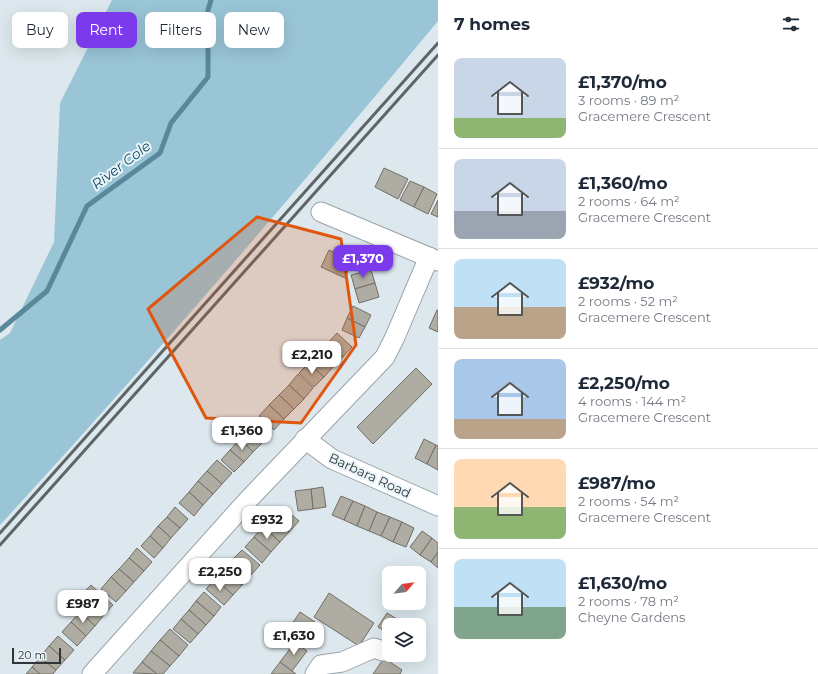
<!DOCTYPE html>
<html lang="en">
<head>
<meta charset="utf-8">
<style>
	:root { --surface:#fff; --page:#f2f2f3; --text:#1f2937; --muted:#747a83; --line:#e0e1e3; --accent:#7c3aed }
	body { margin:0; font-family:Montserrat,sans-serif; background:var(--page); color:var(--text); height:100vh; display:flex; flex-direction:column; font-size:15px; white-space:nowrap }
	* { box-sizing:border-box; margin:0 }
	p { font-size:13px; color:var(--muted) }
	.icon { flex:none; width:22px; height:22px; fill:none; stroke:currentColor; stroke-width:2; stroke-linecap:round; stroke-linejoin:round }
	.map { position:relative; flex:1; overflow:hidden }
	.sheet { display:flex; flex-direction:column; background:var(--surface); width:380px }
	.sheet>* { flex:none }
	.hud { position:absolute; left:12px; top:12px; width:366px; height:36px; display:flex; gap:8px }
	.needle { width:26px; rotate:61deg }
	.fabs { position:absolute; left:382px; top:566px; display:grid; gap:8px }
	.fabs a { display:grid; place-items:center; width:44px; height:44px; border-radius:8px; background:var(--surface); box-shadow:0 4px 16px #0002; font-size:20px }
	.scale { position:absolute; left:12px; bottom:10px; width:49px; box-sizing:border-box; padding-left:4px; border:2px solid #303537; border-top:0; font-size:11px; line-height:14px; white-space:nowrap; color:#303537; -webkit-text-stroke:3px #e9f5fa; paint-order:stroke }
	.price { position:absolute; translate:-50% -34px; padding:0 9px; border-radius:8px; background:#fff; color:#222; font-size:13px; line-height:26px; filter:drop-shadow(0 1px 2px #0008) }
	.price::after { content:''; position:absolute; left:50%; top:24px; width:12px; height:9px; margin-left:-6px; background:inherit; clip-path:polygon(0 0,100% 0,50% 100%) }
	.price.selected { background:var(--accent); color:#fff }
	ul { padding:0; list-style:none }
	li { display:flex; align-items:center; gap:12px; height:100px; padding:0 16px }
	li+li { border-top:1px solid var(--line) }
	li span { display:grid; place-items:center; flex:none; width:112px; height:80px; border-radius:8px; color:#555 }
	li>.icon { margin-inline-start:auto }
	span .icon { width:48px; height:48px; fill:#fffc; stroke-width:1 }
	li b { font-size:17px }
	h2 { display:flex; justify-content:space-between; align-items:center; height:48px; padding:0 16px; font-size:17px }
	.pill { padding:0 14px; border-radius:8px; background:var(--surface); box-shadow:0 4px 16px #0002; font-size:14px; line-height:36px }
	.pill.selected { background:var(--accent); color:#fff }
	main { display:flex; flex:1; min-height:0 }
	.map>svg:first-child { display:block }
</style>
</head>
<body>
<main>
<div class="map">
<svg width="438" height="674" viewBox="0 0 438 674">
	<rect width="100%" height="100%" fill="#dce8ed"/>
	<path fill="#99c5d7" d="M112,0h326v21c-142,171 -287,340 -438,504v-185l10,-7 44,-91 6,-139z"/>
	<g fill="none" stroke-linecap="round" stroke-linejoin="round">
		<polyline stroke="#59889a" stroke-width="5" points="0,330 47,291 87,206 160,153 171,123 208,77 208,10 211,0"/>
	</g>
	<g fill="#afada3" stroke="#706e65">
		<polygon points="384,168 408,179 398,199 375,187"/>
		<polygon points="410,181 424,187 414,207 400,200"/>
		<polygon points="424,187 437,194 428,214 414,207"/>
		<polygon points="438,200 438,217 431,214"/>
		<polygon points="329,250 352,260 345,278 321,267"/>
		<polygon points="371,270 375,283 355,289 351,275"/>
		<polygon points="375,283 379,297 359,303 355,289"/>
		<polygon points="353,306 371,315 365,327 347,318"/>
		<polygon points="437,310 438,310 438,332 429,328"/>
		<polygon points="347,318 365,327 359,338 342,330"/>
		<polygon points="337,333 352,347 343,357 328,343"/>
		<polygon points="328,343 343,357 333,367 318,353"/>
		<polygon points="318,353 333,367 324,377 309,363"/>
		<polygon points="309,363 324,377 314,387 299,373"/>
		<polygon points="416,368 432,384 373,444 357,427"/>
		<polygon points="298,374 313,388 304,399 289,385"/>
		<polygon points="289,385 304,399 294,409 279,395"/>
		<polygon points="279,395 294,409 284,419 269,405"/>
		<polygon points="269,405 284,419 274,430 259,416"/>
		<polygon points="259,419 272,432 263,442 249,429"/>
		<polygon points="249,429 263,442 253,452 240,439"/>
		<polygon points="240,439 253,452 244,462 230,450"/>
		<polygon points="424,439 436,445 427,464 415,458"/>
		<polygon points="436,445 438,446 438,470 427,464"/>
		<polygon points="230,450 244,462 234,472 221,460"/>
		<polygon points="217,460 232,473 222,484 207,471"/>
		<polygon points="207,471 222,484 213,494 198,481"/>
		<polygon points="198,481 213,494 203,505 189,492"/>
		<polygon points="323,487 326,507 313,509 311,489"/>
		<polygon points="311,489 313,509 298,511 295,491"/>
		<polygon points="189,492 203,505 194,516 179,503"/>
		<polygon points="341,496 353,501 344,520 332,515"/>
		<polygon points="353,501 365,506 357,526 344,520"/>
		<polygon points="281,506 299,521 289,532 272,516"/>
		<polygon points="365,506 377,512 369,531 357,526"/>
		<polygon points="175,507 188,519 180,528 167,517"/>
		<polygon points="377,512 390,517 381,536 369,531"/>
		<polygon points="272,516 289,532 280,542 263,527"/>
		<polygon points="167,517 180,528 171,538 158,526"/>
		<polygon points="390,517 402,522 393,542 381,536"/>
		<polygon points="402,522 414,528 406,547 393,542"/>
		<polygon points="158,526 171,538 163,548 150,536"/>
		<polygon points="263,527 280,542 271,552 254,537"/>
		<polygon points="422,531 432,538 420,555 410,547"/>
		<polygon points="150,536 163,548 154,558 141,546"/>
		<polygon points="254,537 271,552 262,563 245,547"/>
		<polygon points="432,538 438,543 438,552 431,562 420,555"/>
		<polygon points="137,548 152,562 144,571 129,558"/>
		<polygon points="242,550 260,565 251,575 233,559"/>
		<polygon points="438,552 438,568 431,562"/>
		<polygon points="129,558 144,571 134,582 119,569"/>
		<polygon points="233,559 251,575 242,585 224,569"/>
		<polygon points="119,569 134,582 126,591 111,577"/>
		<polygon points="224,569 242,585 233,595 215,579"/>
		<polygon points="111,577 126,591 116,602 101,589"/>
		<polygon points="215,579 233,595 224,605 206,589"/>
		<polygon points="91,585 113,605 103,616 81,595"/>
		<polygon points="204,592 221,607 214,616 196,601"/>
		<polygon points="329,593 374,623 359,646 314,617"/>
		<polygon points="196,601 214,616 206,625 189,610"/>
		<polygon points="88,602 103,616 95,626 80,612"/>
		<polygon points="189,610 206,625 198,634 181,619"/>
		<polygon points="80,612 95,626 86,636 71,622"/>
		<polygon points="300,612 315,622 301,643 286,633"/>
		<polygon points="387,613 407,625 389,625 389,634 378,627"/>
		<polygon points="181,619 198,634 190,643 173,629"/>
		<polygon points="71,622 86,636 77,646 62,632"/>
		<polygon points="170,629 188,645 179,656 160,640"/>
		<polygon points="58,636 74,650 65,660 49,646"/>
		<polygon points="160,640 179,656 170,666 151,651"/>
		<polygon points="295,642 307,651 292,671 280,662"/>
		<polygon points="49,646 65,660 56,670 40,657"/>
		<polygon points="151,651 170,666 163,674 157,674 142,662"/>
		<polygon points="40,657 56,670 53,674 40,674 32,667"/>
		<polygon points="384,658 402,670 400,674 373,674"/>
		<polygon points="142,662 157,674 133,673"/>
		<polygon points="280,662 296,674 271,674"/>
		<polygon points="32,667 40,674 26,674"/>
	</g>
	<g fill="none" stroke-linecap="round" stroke-linejoin="round">
		<defs>
			<g id="minor">
				<polyline points="321,212 438,261"/>
				<polyline points="305,439 332,459 438,506"/>
				<polyline points="92,674 248,500 385,357 395,337 429,257"/>
				<polyline points="315,674 321,665 342,662 374,648 383,651"/>
			</g>
		</defs>
		<use href="#minor" stroke="#99a4a8" stroke-width="21"/>
		<use href="#minor" stroke="#fff" stroke-width="19"/>
		<g stroke="#5e6568" stroke-width="3">
			<polyline points="0,533 438,43"/>
			<polyline points="0,545 438,55"/>
		</g>
	</g>
	<path fill="#df570e" fill-opacity="0.2" stroke="#df570e" stroke-width="3" stroke-linejoin="round" d="M257,217l84,22 15,106 -55,78 -95,-5 -58,-109z"/>
	<g text-anchor="middle" stroke-width="4" stroke-linejoin="round" paint-order="stroke">
		<g font-size="13" fill="#303537" stroke="#e9f5fa">
			<text transform="translate(370 475) rotate(25)" y="5">Barbara Road</text>
		</g>
		<g font-size="14" font-style="italic" fill="#114a5c" stroke="#e9f5fa">
			<text transform="translate(121 165) rotate(-37)" y="5">River Cole</text>
		</g>
	</g>
</svg>
<div class="fabs">
<a><svg class="needle" viewBox="-14 -14 28 28"><path d="M0-13l5 13h-10z" fill="#e53935"/><path d="M0 13l5-13h-10z" fill="#747a83"/></svg></a>
<a><svg class="icon" aria-label="layers" viewBox="0 0 24 24"><path d="M12 4l9 5-9 5-9-5zM3 14l9 5 9-5"/></svg></a>
</div>
<div class="scale">20 m</div>
<b class="price selected" style="left:363px;top:279px">£1,370</b>
<b class="price" style="left:312px;top:375px">£2,210</b>
<b class="price" style="left:242px;top:451px">£1,360</b>
<b class="price" style="left:267px;top:540px">£932</b>
<b class="price" style="left:220px;top:592px">£2,250</b>
<b class="price" style="left:83px;top:624px">£987</b>
<b class="price" style="left:294px;top:656px">£1,630</b>
<div class="hud">
<a class="pill">Buy</a>
<a class="pill selected">Rent</a>
<a class="pill">Filters</a>
<a class="pill">New</a>
</div>
</div>
<section class="sheet">
<h2>7 homes<svg class="icon" aria-label="filters" viewBox="0 0 24 24"><path d="M4 7h16M4 17h16"/><circle cx="9" cy="7" r="2"/><circle cx="15" cy="17" r="2"/></svg></h2>
<ul>
<li><span style="background:linear-gradient(#c9d6e8 75%,#8fb573 0)"><svg class="icon" aria-label="home" viewBox="0 0 24 24"><path d="M3 11l9-7 9 7M6 9v11h12V9"/></svg></span><div><b>£1,370/mo</b><p>3 rooms · 89 m²</p><p>Gracemere Crescent</p></div></li>
<li><span style="background:linear-gradient(#c9d6e8 65%,#9aa5b1 0)"><svg class="icon" aria-label="home" viewBox="0 0 24 24"><path d="M3 11l9-7 9 7M6 9v11h12V9"/></svg></span><div><b>£1,360/mo</b><p>2 rooms · 64 m²</p><p>Gracemere Crescent</p></div></li>
<li><span style="background:linear-gradient(#bfe0f5 60%,#b9a48a 0)"><svg class="icon" aria-label="home" viewBox="0 0 24 24"><path d="M3 11l9-7 9 7M6 9v11h12V9"/></svg></span><div><b>£932/mo</b><p>2 rooms · 52 m²</p><p>Gracemere Crescent</p></div></li>
<li><span style="background:linear-gradient(#a9c7e8 75%,#b9a48a 0)"><svg class="icon" aria-label="home" viewBox="0 0 24 24"><path d="M3 11l9-7 9 7M6 9v11h12V9"/></svg></span><div><b>£2,250/mo</b><p>4 rooms · 144 m²</p><p>Gracemere Crescent</p></div></li>
<li><span style="background:linear-gradient(#ffd9b3 60%,#8fb573 0)"><svg class="icon" aria-label="home" viewBox="0 0 24 24"><path d="M3 11l9-7 9 7M6 9v11h12V9"/></svg></span><div><b>£987/mo</b><p>2 rooms · 54 m²</p><p>Gracemere Crescent</p></div></li>
<li><span style="background:linear-gradient(#bfe0f5 60%,#7fa58c 0)"><svg class="icon" aria-label="home" viewBox="0 0 24 24"><path d="M3 11l9-7 9 7M6 9v11h12V9"/></svg></span><div><b>£1,630/mo</b><p>2 rooms · 78 m²</p><p>Cheyne Gardens</p></div></li>
</ul>
</section>
</main>
</body>
</html>
